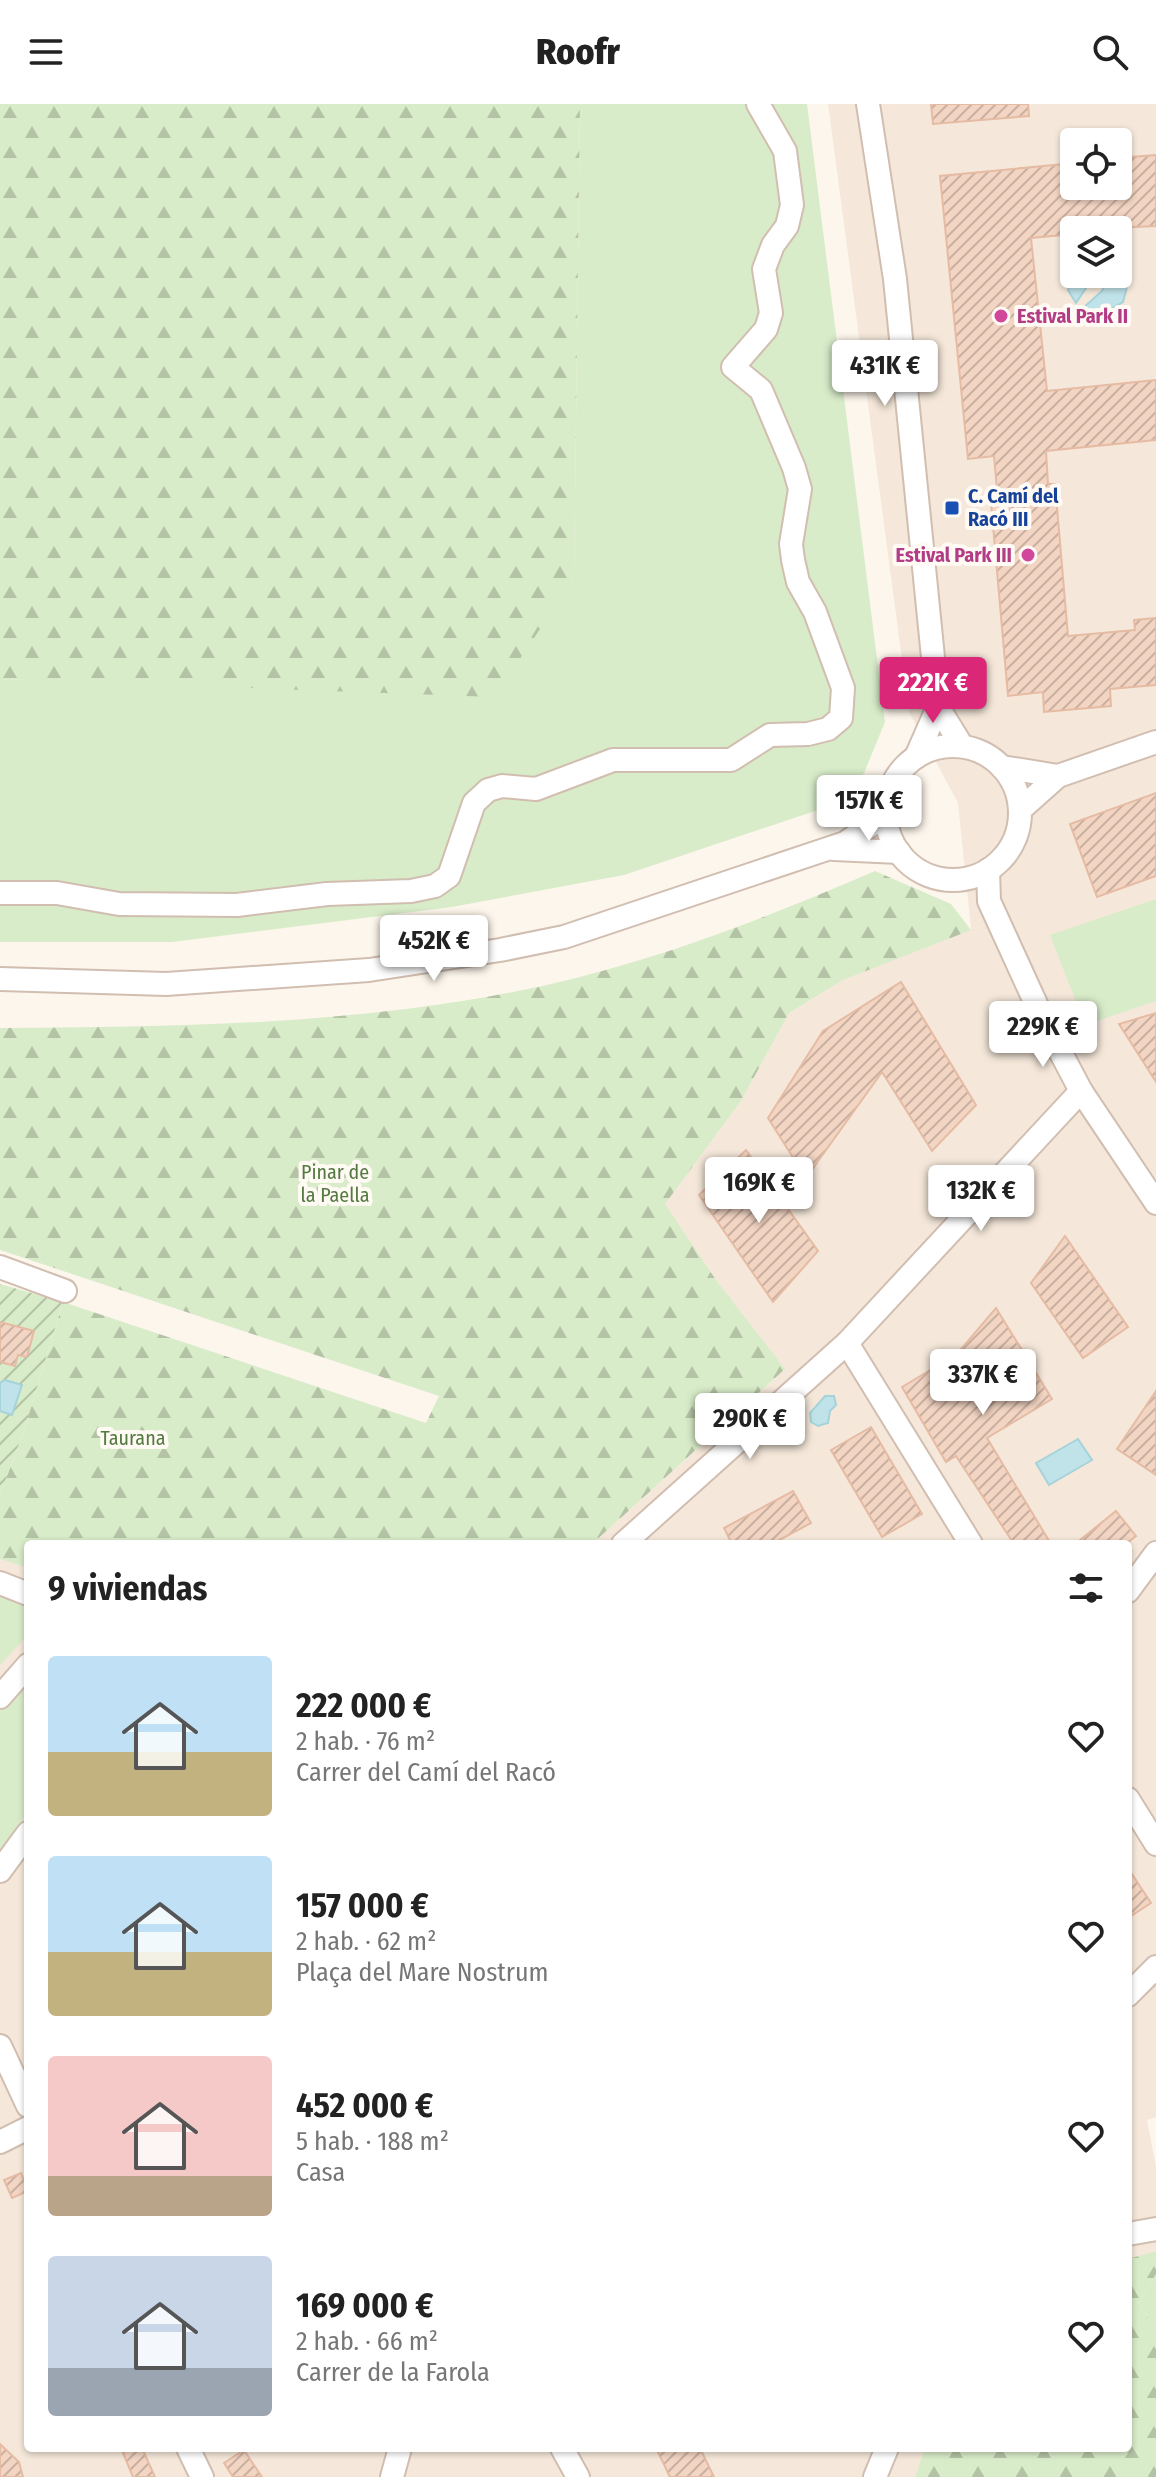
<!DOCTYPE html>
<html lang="es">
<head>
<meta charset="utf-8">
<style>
	:root { --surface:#fff; --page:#f2f2f2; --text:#222; --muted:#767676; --accent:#db2777 }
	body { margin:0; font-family:"Fira Sans Condensed",sans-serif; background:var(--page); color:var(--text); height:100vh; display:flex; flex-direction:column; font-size:30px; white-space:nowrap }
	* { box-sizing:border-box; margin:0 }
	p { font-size:26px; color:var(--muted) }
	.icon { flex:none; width:44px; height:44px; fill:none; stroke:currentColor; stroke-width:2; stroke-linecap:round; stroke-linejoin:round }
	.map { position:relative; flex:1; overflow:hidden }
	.side { position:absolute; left:24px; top:1436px; width:1108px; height:912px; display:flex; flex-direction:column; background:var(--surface); border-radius:8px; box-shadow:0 2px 6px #0004 }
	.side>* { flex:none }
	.buttons { position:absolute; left:1060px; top:24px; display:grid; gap:16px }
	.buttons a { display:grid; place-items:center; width:72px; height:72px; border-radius:8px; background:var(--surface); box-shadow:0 2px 6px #0004; font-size:40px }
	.price { position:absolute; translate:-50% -68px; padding:0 18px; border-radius:8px; background:#fff; color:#222; font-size:26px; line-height:52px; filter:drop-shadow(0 2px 4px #0008) }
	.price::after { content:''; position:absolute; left:50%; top:48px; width:24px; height:18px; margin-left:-12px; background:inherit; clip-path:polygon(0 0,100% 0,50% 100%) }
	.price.selected { background:var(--accent); color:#fff }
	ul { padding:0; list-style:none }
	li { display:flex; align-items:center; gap:24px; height:200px; padding:0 24px }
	li span { display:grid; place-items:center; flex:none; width:224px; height:160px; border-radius:8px; color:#555 }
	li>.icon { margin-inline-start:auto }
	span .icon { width:96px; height:96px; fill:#fffc; stroke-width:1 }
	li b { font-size:34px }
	h2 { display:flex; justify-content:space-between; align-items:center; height:96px; padding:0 24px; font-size:34px }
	header { display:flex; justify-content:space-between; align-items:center; height:104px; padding:0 24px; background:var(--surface); font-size:36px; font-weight:800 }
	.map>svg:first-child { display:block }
</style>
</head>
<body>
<header><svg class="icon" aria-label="menu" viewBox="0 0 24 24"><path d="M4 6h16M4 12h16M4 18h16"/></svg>Roofr<svg class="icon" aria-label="search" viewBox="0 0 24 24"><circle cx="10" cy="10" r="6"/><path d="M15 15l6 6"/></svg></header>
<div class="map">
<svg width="1156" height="2373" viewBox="0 0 1156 2373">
	<defs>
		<pattern id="forest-firs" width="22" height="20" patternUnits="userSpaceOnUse" patternTransform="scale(2)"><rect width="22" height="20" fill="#d8ecc9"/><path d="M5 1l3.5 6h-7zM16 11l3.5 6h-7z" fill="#b4c2a5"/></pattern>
		<pattern id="garden-furrows" width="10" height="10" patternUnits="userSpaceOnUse" patternTransform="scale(2)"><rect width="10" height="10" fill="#d8ecc9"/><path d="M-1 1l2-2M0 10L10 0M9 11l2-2" fill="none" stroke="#b4c2a5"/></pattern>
		<pattern id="building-hatch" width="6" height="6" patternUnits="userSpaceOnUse" patternTransform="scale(2)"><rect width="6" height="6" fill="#f3d5c3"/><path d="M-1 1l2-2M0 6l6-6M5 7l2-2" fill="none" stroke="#cab0a1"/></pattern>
	</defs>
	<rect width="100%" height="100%" fill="#fdf6ec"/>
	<g fill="#f5e8da" fill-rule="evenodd">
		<path d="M828,0h328v2013l-9,3 9,47v84l-28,8v-715h-536l192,-174 -68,-90 -52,-75 77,-104 48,-88 54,-33 128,-51 -13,-126 -49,-91zM1074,38h44v44h-44zM1074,126h44v44h-44z"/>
		<polygon points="0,1455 28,1464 28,2344 925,2344 915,2373 0,2373"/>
	</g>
	<g fill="#d8ecc9">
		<polygon points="580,0 807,0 885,618 864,669 836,700 624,771 452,803 172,838 0,838 0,575 150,579 533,532 574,475"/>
		<polygon points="1156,795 1156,897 1085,921 1050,831"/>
		<polygon points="0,1488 28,1498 28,1531 0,1561"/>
		<polygon points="28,1574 28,1707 0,1749 0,1607"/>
		<polygon points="1156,2170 1156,2226 1139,2199"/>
	</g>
	<g fill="url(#forest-firs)">
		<polygon points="0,0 580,0 574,475 494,593 0,575"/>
		<path d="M875,767l76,33 20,26 -128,50 -54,33 -48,88 -76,103 51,76 69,89 -193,175h-564v24l-28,-9v-64l23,-62 40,-131 363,121 13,-27 -439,-146v-222c170,-1 346,-3 513,-36 125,-24 246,-71 362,-121z"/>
		<polygon points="1156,2147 1156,2170 1139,2199 1156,2226 1156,2373 915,2373 925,2344 1128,2344 1128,2155"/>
	</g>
	<polygon fill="url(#garden-furrows)" points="0,1180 63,1198 23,1329 0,1391"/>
	<g fill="#bfe3e8" stroke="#a5d3da" stroke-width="2">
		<polygon points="1122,155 1129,175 1123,198 1107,207 1083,204 1102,187 1110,170 1118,170"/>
		<polygon points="1074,166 1074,170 1098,170 1085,177 1086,184 1076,199 1068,186"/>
		<polygon points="5,1276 22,1281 12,1311 0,1307 0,1279"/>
		<polygon points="825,1292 834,1292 836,1301 830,1307 828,1319 818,1322 811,1318 810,1309"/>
		<polygon points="1078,1335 1092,1356 1049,1381 1036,1359"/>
	</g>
	<g fill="url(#building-hatch)" stroke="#e6bba3" stroke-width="2">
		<polygon points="931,0 1028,0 1029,12 933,20"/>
		<polygon points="1156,51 1156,122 1074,126 1074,130 1031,134 1047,287 1156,276 1156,336 1046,347 1048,380 1055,380 1068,532 1135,526 1134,516 1156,514 1156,581 1110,585 1111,602 1044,608 1043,588 1008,592 990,387 997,386 994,352 968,355 940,72 1074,59 1074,82 1118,82 1118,54"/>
		<polygon points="1156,689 1156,772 1097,793 1070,720"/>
		<polygon points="901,878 976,1001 932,1047 882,968 806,1074 768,1014 823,927"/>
		<polygon points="1156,909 1156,978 1119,920"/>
		<polygon points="746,1046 818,1147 773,1198 699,1091"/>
		<polygon points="1065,1132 1128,1223 1083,1254 1031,1179"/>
		<polygon points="996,1204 1052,1295 987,1334 1051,1440 1014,1440 956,1352 946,1358 902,1283 957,1250"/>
		<polygon points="0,1218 34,1227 27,1253 18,1251 15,1262 0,1258"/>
		<polygon points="1156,1287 1156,1371 1117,1345"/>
		<polygon points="871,1323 922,1410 882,1433 831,1346"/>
		<polygon points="793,1387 811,1419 772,1440 732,1440 724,1424"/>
		<polygon points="1116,1407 1136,1432 1126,1440 1075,1440"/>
		<polygon points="1128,1764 1151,1799 1128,1814"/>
		<polygon points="21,2069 28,2087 12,2094 4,2076"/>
		<polygon points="0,2340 19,2358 23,2373 0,2373"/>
		<polygon points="121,2344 142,2344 155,2373 133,2373"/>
		<polygon points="656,2344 700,2344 714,2373 670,2373"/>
		<polygon points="244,2346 262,2373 233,2373 224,2359"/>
	</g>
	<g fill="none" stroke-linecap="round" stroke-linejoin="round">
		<defs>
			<g id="minor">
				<polyline points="868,0 895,175 938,603 962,642"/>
				<circle cx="953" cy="709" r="67"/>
				<polyline points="916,653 938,603"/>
				<polyline points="1002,663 1058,672"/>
				<polyline points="1021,705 1058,672 1156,638"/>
				<polyline points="834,745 899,748"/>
				<polyline points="988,766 989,797 1042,913 1081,987 1156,1099"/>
				<polyline points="0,789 57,789 119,800 237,801 327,790 411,787 435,782 449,772 474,699 488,686 502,682 536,685 613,656 731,656 770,631 808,630 828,625 841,614 843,584 815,508 798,478 793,456 791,440 800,385 794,364 761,286 733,263 766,225 771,209 764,165 773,141 787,122 792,101 785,47 758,0"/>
				<polyline points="0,875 166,880 369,866 500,846 564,833 845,739 886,711"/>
				<polyline points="0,1163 65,1187"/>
				<polyline points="847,1239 971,1440"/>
				<polyline points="623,1440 847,1239 1081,987"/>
				<polyline points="0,1479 28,1490"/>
				<polyline points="1128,1487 1156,1449"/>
				<polyline points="0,1593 28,1561"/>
				<polyline points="1128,1695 1156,1740"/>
				<polyline points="0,1767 28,1729"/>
				<polyline points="1128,1891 1156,1863"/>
				<polyline points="0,1942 28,2002"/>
				<polyline points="0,2038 28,2024"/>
				<polyline points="1128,2130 1156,2125"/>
				<polyline points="188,2344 202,2373"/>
				<polyline points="562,2344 578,2373"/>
				<polyline points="392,2373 400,2344"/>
				<polyline points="875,2373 887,2344"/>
			</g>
		</defs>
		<use href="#minor" stroke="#d1beb0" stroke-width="26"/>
		<use href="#minor" stroke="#fff" stroke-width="22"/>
	</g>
	<g fill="#d1479c" stroke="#fffaf3" stroke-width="3">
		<circle cx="1001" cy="212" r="8"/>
		<circle cx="1028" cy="451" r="8"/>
	</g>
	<rect fill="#1a4fb4" stroke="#fffaf3" stroke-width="3" x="944" y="396" width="16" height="16" rx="4"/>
	<g text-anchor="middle" stroke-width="8" stroke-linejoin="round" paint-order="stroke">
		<g font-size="20" font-weight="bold" fill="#b23c85" stroke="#fffaf3" text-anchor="start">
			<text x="1017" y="219">Estival Park II</text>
			<text x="1012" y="458" text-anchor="end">Estival Park III</text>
		</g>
		<g font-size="20" font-weight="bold" fill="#164399" stroke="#fffaf3" text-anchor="start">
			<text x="968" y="399">C. Camí del<tspan x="968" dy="23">Racó III</tspan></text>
		</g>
		<g font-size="20" fill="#537a41" stroke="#fffaf3">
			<text x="335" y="1075">Pinar de<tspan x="335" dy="23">la Paella</tspan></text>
			<text x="133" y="1341">Taurana</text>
		</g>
	</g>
</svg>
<div class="buttons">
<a><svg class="icon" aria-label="locate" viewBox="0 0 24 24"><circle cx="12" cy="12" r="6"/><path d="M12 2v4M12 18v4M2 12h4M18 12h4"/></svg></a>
<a><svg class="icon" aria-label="layers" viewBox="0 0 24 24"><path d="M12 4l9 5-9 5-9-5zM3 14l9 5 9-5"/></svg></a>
</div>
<b class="price" style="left:885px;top:304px">431K €</b>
<b class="price selected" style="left:933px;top:621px">222K €</b>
<b class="price" style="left:869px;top:739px">157K €</b>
<b class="price" style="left:434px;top:879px">452K €</b>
<b class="price" style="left:1043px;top:965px">229K €</b>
<b class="price" style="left:759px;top:1121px">169K €</b>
<b class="price" style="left:981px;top:1129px">132K €</b>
<b class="price" style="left:983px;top:1313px">337K €</b>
<b class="price" style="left:750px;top:1357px">290K €</b>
<section class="side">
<h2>9 viviendas<svg class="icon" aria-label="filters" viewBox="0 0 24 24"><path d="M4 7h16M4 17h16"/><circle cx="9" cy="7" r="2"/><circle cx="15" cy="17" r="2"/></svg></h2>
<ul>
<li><span style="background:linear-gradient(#bfe0f5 60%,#c2b280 0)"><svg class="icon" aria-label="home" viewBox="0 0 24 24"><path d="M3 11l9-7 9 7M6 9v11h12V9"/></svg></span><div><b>222 000 €</b><p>2 hab. · 76 m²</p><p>Carrer del Camí del Racó</p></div><svg class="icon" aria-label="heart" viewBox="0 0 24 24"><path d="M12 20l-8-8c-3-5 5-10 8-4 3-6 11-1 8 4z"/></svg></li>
<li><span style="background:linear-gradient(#bfe0f5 60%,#c2b280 0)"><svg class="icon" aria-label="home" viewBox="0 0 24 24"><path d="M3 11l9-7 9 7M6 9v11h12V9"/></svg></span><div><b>157 000 €</b><p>2 hab. · 62 m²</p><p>Plaça del Mare Nostrum</p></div><svg class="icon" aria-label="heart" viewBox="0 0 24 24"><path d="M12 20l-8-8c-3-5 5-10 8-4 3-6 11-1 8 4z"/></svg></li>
<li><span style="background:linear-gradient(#f6c9c9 75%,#b9a48a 0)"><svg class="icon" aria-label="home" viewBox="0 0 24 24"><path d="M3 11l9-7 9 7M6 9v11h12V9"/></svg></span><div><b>452 000 €</b><p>5 hab. · 188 m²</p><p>Casa</p></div><svg class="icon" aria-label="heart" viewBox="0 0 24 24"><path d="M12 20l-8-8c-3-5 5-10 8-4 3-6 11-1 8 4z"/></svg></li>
<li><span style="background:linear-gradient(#c9d6e8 70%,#9aa5b1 0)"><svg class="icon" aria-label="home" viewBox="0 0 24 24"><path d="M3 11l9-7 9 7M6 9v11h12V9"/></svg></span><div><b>169 000 €</b><p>2 hab. · 66 m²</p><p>Carrer de la Farola</p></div><svg class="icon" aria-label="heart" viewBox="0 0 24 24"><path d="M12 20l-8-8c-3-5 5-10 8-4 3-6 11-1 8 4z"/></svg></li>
</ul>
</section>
</div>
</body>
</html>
